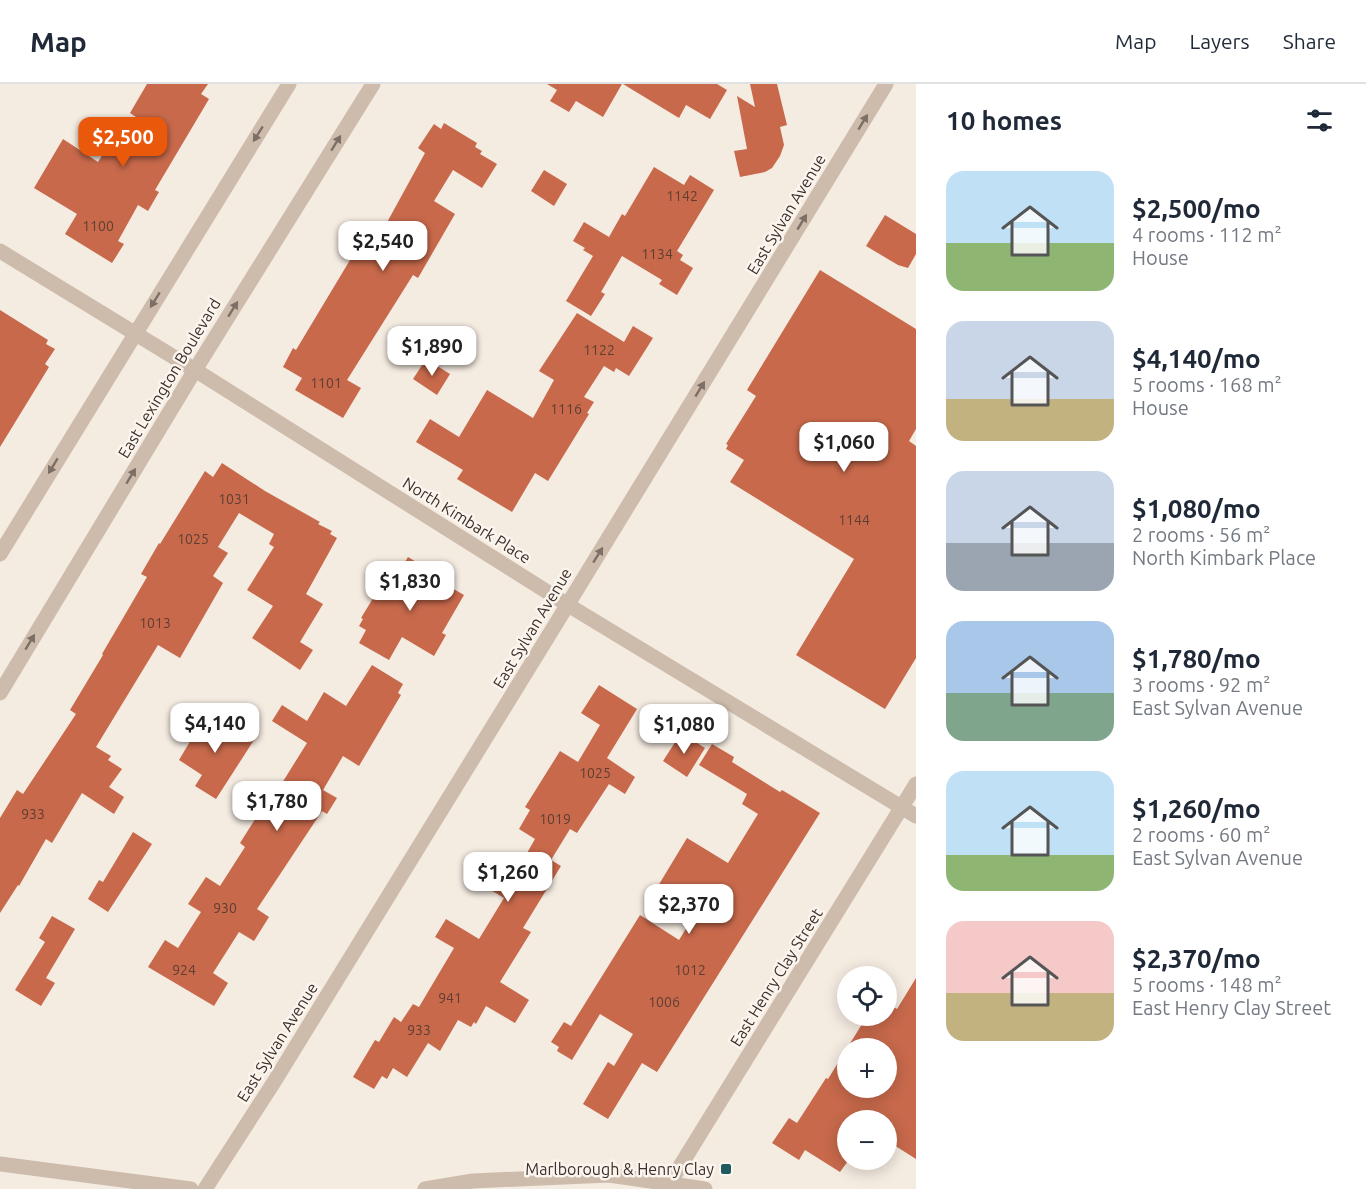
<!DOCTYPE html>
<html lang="en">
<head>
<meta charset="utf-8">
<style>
	:root { --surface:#fff; --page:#f2f2f3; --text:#1f2937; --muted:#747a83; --line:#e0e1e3; --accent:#ea580c }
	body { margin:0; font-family:Ubuntu,sans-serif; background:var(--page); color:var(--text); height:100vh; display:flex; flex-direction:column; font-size:22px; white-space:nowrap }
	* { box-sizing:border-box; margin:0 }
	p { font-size:20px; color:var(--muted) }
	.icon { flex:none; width:33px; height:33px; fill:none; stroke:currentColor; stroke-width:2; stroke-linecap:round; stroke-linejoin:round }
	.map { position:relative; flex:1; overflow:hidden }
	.panel { display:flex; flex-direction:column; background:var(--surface); width:450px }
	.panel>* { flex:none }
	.buttons { position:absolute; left:837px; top:882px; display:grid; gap:12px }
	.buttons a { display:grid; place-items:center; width:60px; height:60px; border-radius:50%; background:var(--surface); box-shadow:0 3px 15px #0003; font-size:30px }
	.price { position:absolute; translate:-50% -51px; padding:0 14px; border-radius:12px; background:#fff; color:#222; font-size:20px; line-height:39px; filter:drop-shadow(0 2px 3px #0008) }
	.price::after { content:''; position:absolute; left:50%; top:36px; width:18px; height:14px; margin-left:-9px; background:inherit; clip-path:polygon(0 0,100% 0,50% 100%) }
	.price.current { background:var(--accent); color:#fff }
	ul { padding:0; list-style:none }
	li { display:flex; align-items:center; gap:18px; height:150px; padding:0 30px }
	li span { display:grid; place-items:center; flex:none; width:168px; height:120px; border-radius:18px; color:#555 }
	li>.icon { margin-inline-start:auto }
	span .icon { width:72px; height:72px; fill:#fffc; stroke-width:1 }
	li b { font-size:26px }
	h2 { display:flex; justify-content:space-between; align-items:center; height:72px; padding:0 30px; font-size:26px }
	header { display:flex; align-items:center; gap:36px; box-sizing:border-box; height:84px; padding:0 30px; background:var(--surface); border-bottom:2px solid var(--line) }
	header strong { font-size:28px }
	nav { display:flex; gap:33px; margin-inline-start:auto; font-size:21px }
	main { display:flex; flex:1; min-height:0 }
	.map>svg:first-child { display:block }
</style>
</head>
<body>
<header>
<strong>Map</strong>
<nav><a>Map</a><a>Layers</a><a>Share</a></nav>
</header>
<main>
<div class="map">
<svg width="916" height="1105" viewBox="0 0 916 1105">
	<rect width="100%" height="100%" fill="#f4ebe1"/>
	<g fill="#c8694b" fill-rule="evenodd">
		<polygon points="147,0 208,0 201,10 209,15 155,106 159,108 148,127 138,121 118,157 124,160 112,179 65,150 77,130 34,104 63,55 98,78 108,62 120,68 139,35 130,29"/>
		<polygon points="547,0 622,0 603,33 576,17 569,28 550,17 557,6"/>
		<polygon points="623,0 717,0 727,6 710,35 686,21 679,34"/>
		<polygon points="750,0 777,0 787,41 780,43 784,61 780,72 772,84 765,88 740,93 734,67 747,65 737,12 755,23"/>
		<polygon points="444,39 477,59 475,63 482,67 480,70 497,80 482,104 453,86 434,117 455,130 418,194 413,191 347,296 361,304 343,334 295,306 302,294 283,283 293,264 296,266 368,146 379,153 425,69 418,64 434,40 441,45"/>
		<polygon points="654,83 684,101 690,91 714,106 677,167 683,171 680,176 693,184 677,211 659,200 662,196 622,172 601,208 605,210 591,232 566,217 593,172 583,166 585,164 573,157 584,138 609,153 622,130 625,132"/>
		<polygon points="544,86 567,100 554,122 531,107"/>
		<polygon points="885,131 916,150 916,170 908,184 898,181 866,162"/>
		<polygon points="820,186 916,245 916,345 909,357 916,362 916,574 885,625 796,571 854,475 730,398 744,376 726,365 728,361 726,360 756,312 747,306"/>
		<polygon points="0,226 48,256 46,260 55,265 45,280 49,283 0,363"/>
		<polygon points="577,229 624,258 633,242 653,254 629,292 616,284 614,288 604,282 584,313 594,318 587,329 589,330 548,397 535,389 512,428 457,395 463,386 416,358 430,335 459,353 487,306 533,334 554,296 539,287"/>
		<polygon points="426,275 450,290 437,311 413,295"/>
		<polygon points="222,379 265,407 320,438 318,440 332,447 330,450 337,454 306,510 323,520 300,558 313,566 300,586 252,554 273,522 247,506 274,463 269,460 274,450 239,429 218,463 228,469 213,492 223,499 180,574 158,561 96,663 111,672 108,676 122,685 109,703 124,713 114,730 82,709 52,759 46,755 19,802 18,801 0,829 0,734 17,706 23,710 76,630 70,626 103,571 102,570 147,493 141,490 159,459 160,460 205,387 213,393"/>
		<polygon points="408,473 426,484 424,488 464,511 442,549 446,551 434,572 402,553 389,576 359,559 366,546 359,542 363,535 361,534 375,511 383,515"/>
		<polygon points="372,581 403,600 398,609 401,611 359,682 343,672 323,706 337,714 327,730 322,727 257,825 269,833 254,857 239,848 213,889 228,899 214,922 148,883 165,856 178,864 201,828 188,820 206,793 220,802 245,763 240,759 259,729 262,731 307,659 272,637 282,621 307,637 324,608 346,622"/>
		<polygon points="599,601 637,625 607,674 635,693 625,710 609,700 577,749 570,745 551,776 561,782 523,844 531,848 500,898 529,916 515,939 486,922 476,940 474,938 471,943 458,936 440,967 428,959 407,993 393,984 387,995 382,992 374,1005 353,993 375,956 379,958 394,933 401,938 413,920 419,923 454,864 435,853 446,835 479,855 504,814 489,805 502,782 515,790 535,755 519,745 530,726 525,723 560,667 578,678 600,641 581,629"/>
		<polygon points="207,629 254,656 216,715 195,702 202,691 179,676"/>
		<polygon points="681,649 705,664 687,693 663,677"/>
		<polygon points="712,660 734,673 732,678 780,708 782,706 820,729 657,988 642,979 608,1035 583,1020 608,978 614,982 633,950 600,930 572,976 557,967 559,963 551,958 564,938 571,942 640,831 679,856 697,827 658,802 687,754 728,779 758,730 742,720 747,710 699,681"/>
		<polygon points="133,748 152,760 108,828 88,815 99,796 103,798"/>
		<polygon points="52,832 75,845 46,894 55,899 41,922 15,906 45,858 39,854"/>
		<path d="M916,894v181l-30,-19v-20h-38v41l-8,11 -35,-22 -6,10 -27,-17 17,-25 8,5 29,-45 2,1 39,-63h19v-14l11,7zM848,964h38v40h-38z"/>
	</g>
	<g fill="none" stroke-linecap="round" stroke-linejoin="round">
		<g stroke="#cdbbac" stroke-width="15">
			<polyline points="0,167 195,286 568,521 916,732"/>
			<polyline points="0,470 289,0"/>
			<polyline points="0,609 195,286 373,0"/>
			<polyline points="0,1080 191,1105"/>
			<polyline points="205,1105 274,998 557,538 886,0"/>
			<polyline points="425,1105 473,1097 609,1091 705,1105"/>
			<polyline points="666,1105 916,700"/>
		</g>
	</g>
	<defs><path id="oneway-solid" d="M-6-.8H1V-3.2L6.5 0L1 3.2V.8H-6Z" transform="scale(1.5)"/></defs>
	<g fill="#7d6f65">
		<use href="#oneway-solid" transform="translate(863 38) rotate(-59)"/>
		<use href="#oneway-solid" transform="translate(258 50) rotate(122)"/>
		<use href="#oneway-solid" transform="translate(336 59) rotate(-58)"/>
		<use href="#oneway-solid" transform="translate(802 138) rotate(-59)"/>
		<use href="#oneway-solid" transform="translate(155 216) rotate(122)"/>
		<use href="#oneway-solid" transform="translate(233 225) rotate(-58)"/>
		<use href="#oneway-solid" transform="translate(700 305) rotate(-59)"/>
		<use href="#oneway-solid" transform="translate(53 382) rotate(121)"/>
		<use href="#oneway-solid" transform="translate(131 392) rotate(-59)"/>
		<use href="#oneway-solid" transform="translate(598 471) rotate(-58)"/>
		<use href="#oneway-solid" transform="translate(30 558) rotate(-59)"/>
	</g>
	<rect fill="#1f5a5e" stroke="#fbf5ee" stroke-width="2" x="720" y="1079" width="12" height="12" rx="3"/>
	<g text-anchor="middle" stroke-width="5" stroke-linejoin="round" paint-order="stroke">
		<g font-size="14" fill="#5e3e33">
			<text x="682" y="117">1142</text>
			<text x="98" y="147">1100</text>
			<text x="657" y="175">1134</text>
			<text x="599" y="271">1122</text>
			<text x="326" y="304">1101</text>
			<text x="566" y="330">1116</text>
			<text x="234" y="420">1031</text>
			<text x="854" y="441">1144</text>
			<text x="193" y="460">1025</text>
			<text x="155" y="544">1013</text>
			<text x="595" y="694">1025</text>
			<text x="33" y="735">933</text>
			<text x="555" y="740">1019</text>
			<text x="225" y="829">930</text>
			<text x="184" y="891">924</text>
			<text x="690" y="891">1012</text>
			<text x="450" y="919">941</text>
			<text x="664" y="923">1006</text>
			<text x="419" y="951">933</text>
		</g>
		<g font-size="16" fill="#3b302b" stroke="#fbf5ee">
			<text transform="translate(786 130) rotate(-59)" y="6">East Sylvan Avenue</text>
			<text transform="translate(169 294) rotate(-59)" y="6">East Lexington Boulevard</text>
			<text transform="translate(467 436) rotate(32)" y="6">North Kimbark Place</text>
			<text transform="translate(532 544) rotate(-59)" y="6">East Sylvan Avenue</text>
			<text transform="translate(776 893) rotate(-58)" y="6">East Henry Clay Street</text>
			<text transform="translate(277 958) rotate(-58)" y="6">East Sylvan Avenue</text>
		</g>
		<g font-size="16" fill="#3b302b" stroke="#fbf5ee" text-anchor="end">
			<text x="714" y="1091">Marlborough &amp; Henry Clay</text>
		</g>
	</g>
</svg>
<div class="buttons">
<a><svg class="icon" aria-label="locate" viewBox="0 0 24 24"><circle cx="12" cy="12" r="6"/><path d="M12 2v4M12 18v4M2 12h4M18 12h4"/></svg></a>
<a>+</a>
<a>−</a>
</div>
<b class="price current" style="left:123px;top:84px">$2,500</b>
<b class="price" style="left:383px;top:188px">$2,540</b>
<b class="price" style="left:432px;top:293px">$1,890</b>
<b class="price" style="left:844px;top:389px">$1,060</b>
<b class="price" style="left:410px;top:528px">$1,830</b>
<b class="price" style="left:215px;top:670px">$4,140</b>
<b class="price" style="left:684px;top:671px">$1,080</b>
<b class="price" style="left:277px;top:748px">$1,780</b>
<b class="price" style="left:508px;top:819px">$1,260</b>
<b class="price" style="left:689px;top:851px">$2,370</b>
</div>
<section class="panel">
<h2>10 homes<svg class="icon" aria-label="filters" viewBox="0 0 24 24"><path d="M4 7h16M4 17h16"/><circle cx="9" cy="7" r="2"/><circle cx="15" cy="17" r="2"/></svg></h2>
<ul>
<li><span style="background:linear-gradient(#bfe0f5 60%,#8fb573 0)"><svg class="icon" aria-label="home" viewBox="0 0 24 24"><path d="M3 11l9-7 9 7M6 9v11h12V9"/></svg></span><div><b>$2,500/mo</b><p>4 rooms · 112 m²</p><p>House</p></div></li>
<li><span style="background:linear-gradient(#c9d6e8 65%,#c2b280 0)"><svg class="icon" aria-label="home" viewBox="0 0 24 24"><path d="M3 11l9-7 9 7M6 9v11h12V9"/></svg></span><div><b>$4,140/mo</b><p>5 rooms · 168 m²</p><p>House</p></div></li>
<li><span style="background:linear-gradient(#c9d6e8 60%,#9aa5b1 0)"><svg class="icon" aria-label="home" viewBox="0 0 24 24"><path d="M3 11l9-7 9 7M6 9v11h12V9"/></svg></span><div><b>$1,080/mo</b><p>2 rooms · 56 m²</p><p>North Kimbark Place</p></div></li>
<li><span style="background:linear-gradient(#a9c7e8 60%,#7fa58c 0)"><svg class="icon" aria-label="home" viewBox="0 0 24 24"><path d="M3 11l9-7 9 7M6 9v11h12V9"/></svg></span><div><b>$1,780/mo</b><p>3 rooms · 92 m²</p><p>East Sylvan Avenue</p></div></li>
<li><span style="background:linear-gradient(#bfe0f5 70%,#8fb573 0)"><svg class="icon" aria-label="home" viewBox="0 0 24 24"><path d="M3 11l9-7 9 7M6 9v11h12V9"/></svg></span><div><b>$1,260/mo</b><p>2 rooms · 60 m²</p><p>East Sylvan Avenue</p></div></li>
<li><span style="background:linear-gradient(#f6c9c9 60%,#c2b280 0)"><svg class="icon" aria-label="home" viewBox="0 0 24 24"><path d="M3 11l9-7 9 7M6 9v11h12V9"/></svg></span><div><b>$2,370/mo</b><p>5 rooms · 148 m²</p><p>East Henry Clay Street</p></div></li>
</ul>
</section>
</main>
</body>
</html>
